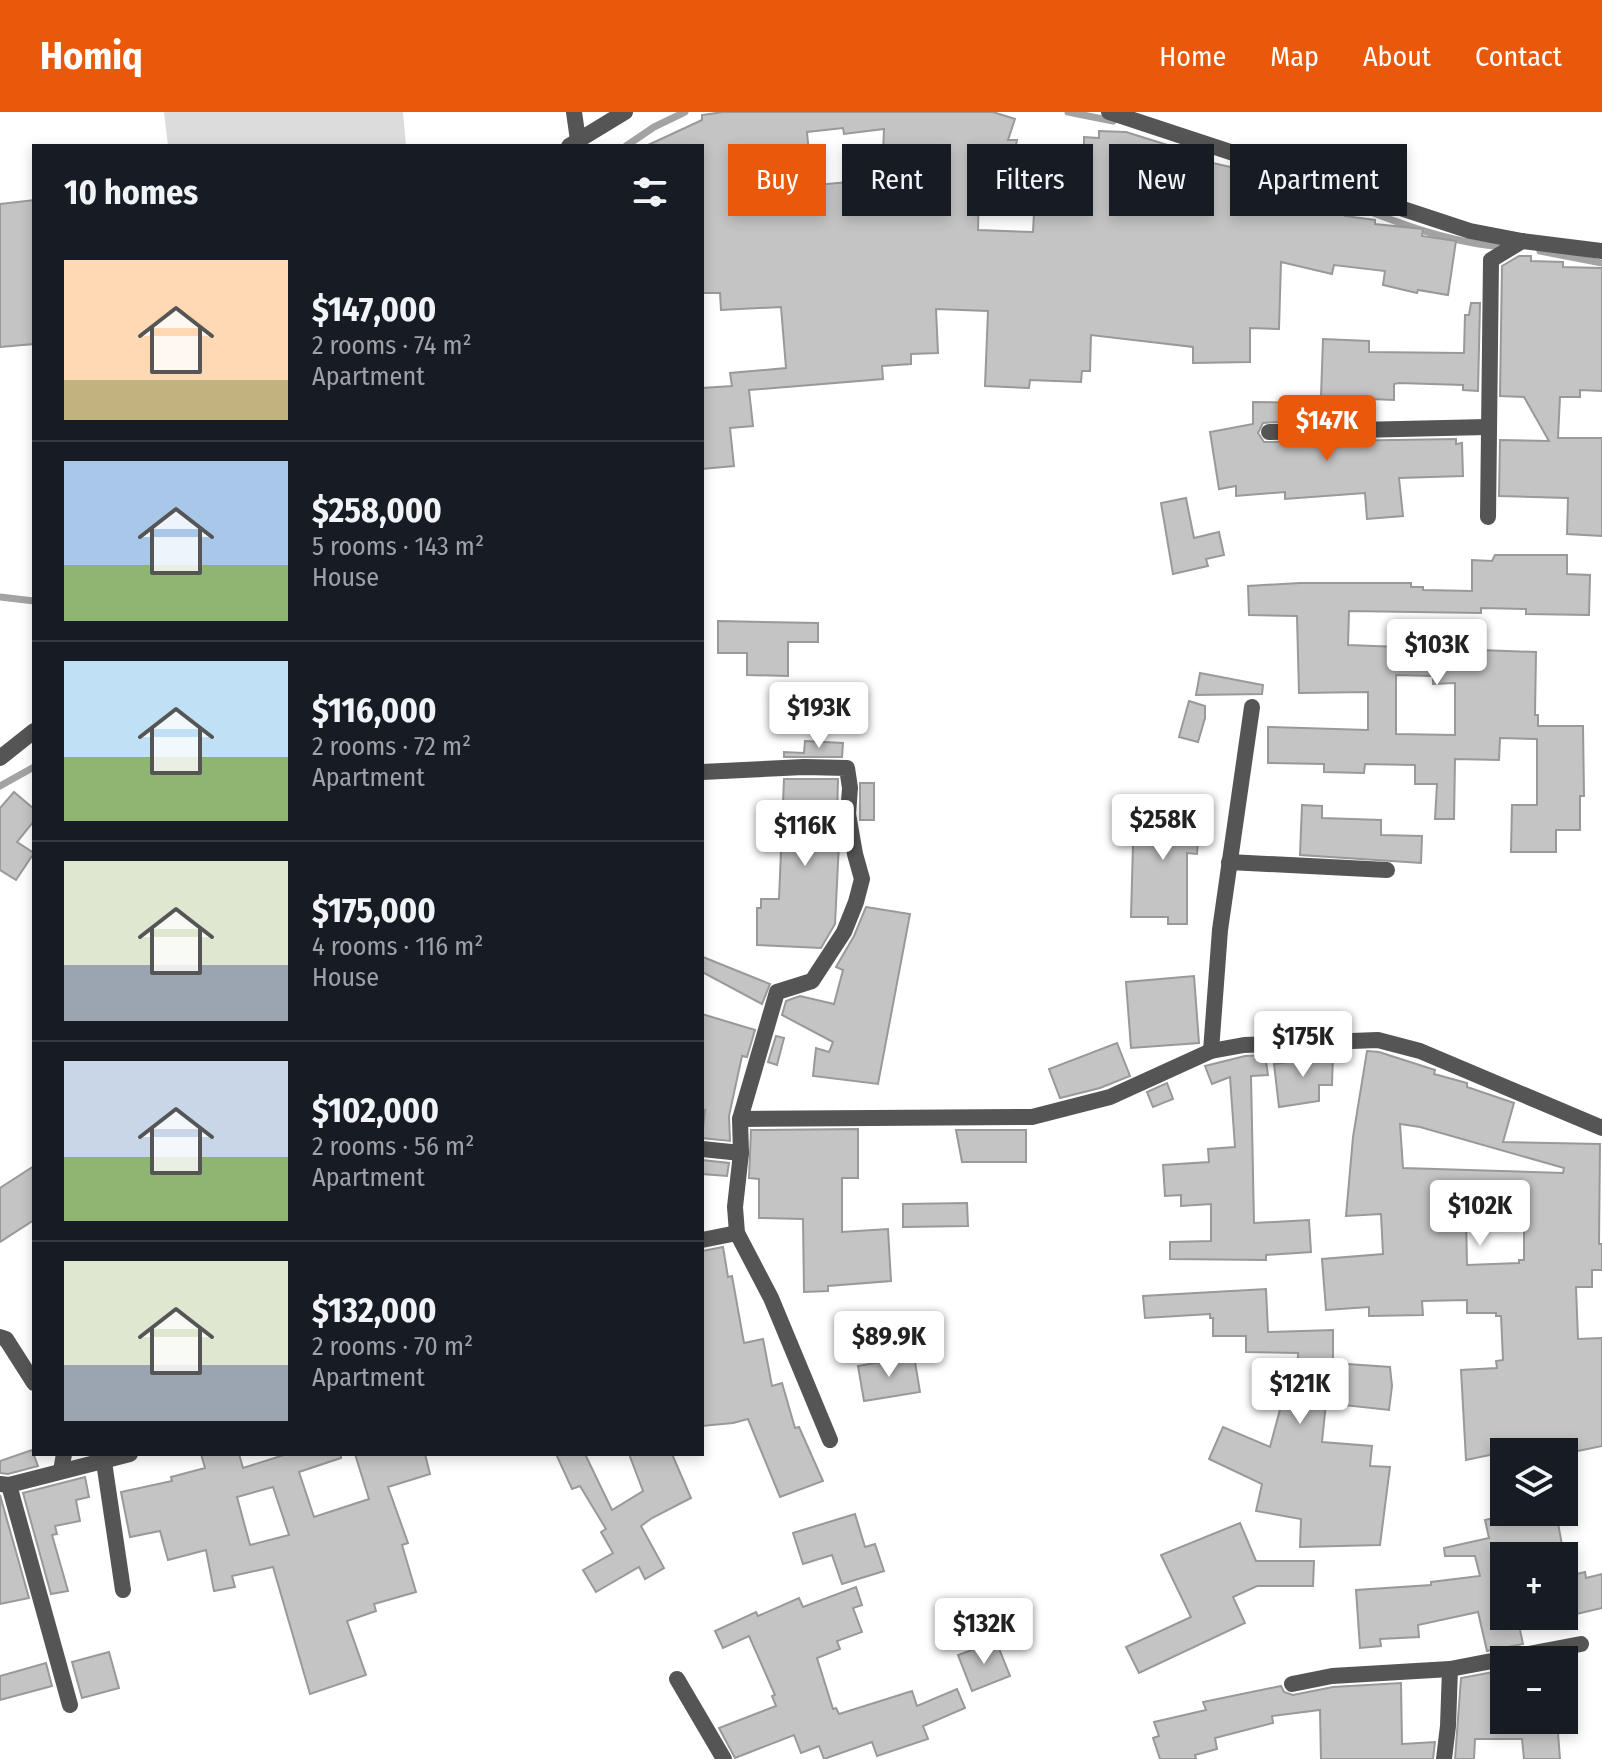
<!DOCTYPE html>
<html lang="en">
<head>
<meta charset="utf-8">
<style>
	:root { --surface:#171b24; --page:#242831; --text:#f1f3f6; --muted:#9ea1a6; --line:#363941; --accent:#ea580c }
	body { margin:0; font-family:"Fira Sans Condensed",sans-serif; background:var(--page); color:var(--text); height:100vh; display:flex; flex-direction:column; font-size:30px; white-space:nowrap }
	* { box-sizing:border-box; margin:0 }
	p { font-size:26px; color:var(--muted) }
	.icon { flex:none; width:44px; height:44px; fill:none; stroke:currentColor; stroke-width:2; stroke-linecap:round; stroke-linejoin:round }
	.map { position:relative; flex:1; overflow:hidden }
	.details { position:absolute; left:32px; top:32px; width:672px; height:1312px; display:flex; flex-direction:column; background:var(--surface); border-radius:0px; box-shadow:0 4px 12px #0003 }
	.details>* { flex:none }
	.guide { position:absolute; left:728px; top:32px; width:754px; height:72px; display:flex; gap:16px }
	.tools { position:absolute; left:1490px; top:1326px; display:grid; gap:16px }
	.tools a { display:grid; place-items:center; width:88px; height:88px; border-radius:0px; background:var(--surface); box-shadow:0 4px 12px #0003; font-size:40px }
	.price { position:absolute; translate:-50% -68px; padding:0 18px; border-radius:8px; background:#fff; color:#222; font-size:26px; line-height:52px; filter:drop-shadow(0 2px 4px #0008) }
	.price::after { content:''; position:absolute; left:50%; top:48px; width:24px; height:18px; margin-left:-12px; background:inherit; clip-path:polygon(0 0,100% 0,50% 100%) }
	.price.current { background:var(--accent); color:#fff }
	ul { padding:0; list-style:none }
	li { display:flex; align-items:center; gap:24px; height:200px; padding:0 32px }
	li+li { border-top:2px solid var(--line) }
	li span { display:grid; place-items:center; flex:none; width:224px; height:160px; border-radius:0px; color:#555 }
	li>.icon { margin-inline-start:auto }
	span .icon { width:96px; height:96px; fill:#fffc; stroke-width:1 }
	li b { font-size:34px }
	h2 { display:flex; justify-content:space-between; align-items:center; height:96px; padding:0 32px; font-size:34px }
	.tag { padding:0 28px; border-radius:0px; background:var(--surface); box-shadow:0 4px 12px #0003; font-size:28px; line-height:72px }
	.tag.current { background:var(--accent); color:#fff }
	header { display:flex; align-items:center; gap:48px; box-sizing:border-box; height:112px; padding:0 40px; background:var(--accent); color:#fff }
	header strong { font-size:38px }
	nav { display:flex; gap:44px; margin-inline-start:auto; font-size:28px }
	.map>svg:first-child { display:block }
</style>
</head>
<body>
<header>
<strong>Homiq</strong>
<nav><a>Home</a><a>Map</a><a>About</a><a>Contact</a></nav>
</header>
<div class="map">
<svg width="1602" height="1647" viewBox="0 0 1602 1647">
	<rect width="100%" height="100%" fill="#fff"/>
	<polygon fill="#dcdcdc" points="164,0 403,0 406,34 168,34"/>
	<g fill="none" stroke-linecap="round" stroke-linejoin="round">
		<g stroke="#a3a3a3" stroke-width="7">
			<polyline points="1068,0 1113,9"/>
			<polyline points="626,34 654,15 685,0"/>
			<path d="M1277,63c74,27 148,66 227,72"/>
			<polyline points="1540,139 1602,151"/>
			<polyline points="0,485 34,489"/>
			<polyline points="0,674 34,655"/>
		</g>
	</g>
	<g fill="#c4c4c4" stroke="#999" stroke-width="2" fill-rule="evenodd">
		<path d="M723,0h270l22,7 -7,21h9l-1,5 68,3v-11l15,1v-7l27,1 83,26 -1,4 45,10 -1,4 40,9 -2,9 57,12 -2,10 30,4v4l48,5 -1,7 34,5 -8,54 -30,-5 -1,3 -34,-8 2,-14 -51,-6 -2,9 -51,-12 -2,67 -29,-1v34l-57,1v-16l-102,-12 -1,36h-8l-1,11 -51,-2 -1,8 -44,-2 3,-75 -52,-2 2,44 -27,1v10l-29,2 1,13 -134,11 4,36 -23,2 4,38 -32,3v-81l30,-2 -2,-13 56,-5 -5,-61 -60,3 -1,-17h-18v-147h-56l56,-26v-5zM843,16l1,6 40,-5 -2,50 -66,6 -1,-9h-4l-4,-44zM979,80l56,2 -2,38 -55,-2z"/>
		<polygon points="34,88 34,232 0,235 0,92"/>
		<polygon points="1519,144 1531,144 1531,149 1563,150 1563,155 1602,156 1602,279 1580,278 1580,285 1560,285 1558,326 1602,326 1602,424 1567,422 1568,386 1499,384 1500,328 1549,329 1524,285 1500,284 1502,154"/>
		<polygon points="1471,191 1480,191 1478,279 1463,278 1463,273 1399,271 1394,272 1394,288 1321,285 1323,227 1369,229 1369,240 1464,241 1465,203 1469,203"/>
		<polygon points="1253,290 1306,291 1306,308 1263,311 1258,321 1264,330 1456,327 1456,332 1462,331 1463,364 1399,366 1403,404 1367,407 1365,381 1285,387 1285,380 1236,384 1236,374 1219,377 1210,320 1253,312"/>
		<polygon points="1186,386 1194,426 1219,420 1224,443 1206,447 1208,454 1173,462 1161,391"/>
		<path d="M1495,443h72v19l23,1 -1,40 -63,-1v-5l-45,-1v5l-132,-2 -1,34 188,7 -1,63h3v11h45l1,70h-4v34h-24v22h-45l1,-47h25v-66l-37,-1 -1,22 -44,-1 -1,60h-19l2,-35h-22v-19l-50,-1 -1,9 -40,-1v-8l-56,-1v-36l100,3v-38l-69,1 -2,-77 -48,-1 -1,-29 52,-3h111v4h12v3l49,1v-31l20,1zM1396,563l37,1v8l22,-1v52l-59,-1z"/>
		<polygon points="718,509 818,511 818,530 788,530 788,564 747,563 747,541 718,541"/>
		<polygon points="1200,561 1263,573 1262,582 1196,583"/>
		<polygon points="1189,589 1205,594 1205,606 1198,630 1179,625"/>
		<polygon points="805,629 843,631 842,645 784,645 784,640 804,641"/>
		<polygon points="784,667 838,667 837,704 841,731 839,731 835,812 821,836 757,833 757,796 761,796 761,787 779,787"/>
		<rect x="860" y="671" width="14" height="37"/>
		<polygon points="14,680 34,697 34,709 17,730 34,741 16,768 0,758 0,696"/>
		<polygon points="1302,693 1322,694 1322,706 1381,708 1381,723 1422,724 1421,751 1300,743"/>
		<polygon points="1134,696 1200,699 1197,742 1187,741 1187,812 1168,812 1168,805 1131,805"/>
		<polygon points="866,795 910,802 878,972 813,964 816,936 829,940 833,930 782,903 786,889 800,884 834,892 843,858 836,855 854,824"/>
		<polygon points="703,845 770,872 762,892 702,860"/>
		<polygon points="1194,864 1199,931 1131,936 1126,870"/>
		<polygon points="702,902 755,918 747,945 742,944 729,1004 730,1029 702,1026 705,998 702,998"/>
		<polygon points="776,924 784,926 777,953 768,950"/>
		<polygon points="1117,931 1130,964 1100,976 1060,986 1049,957"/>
		<path d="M1367,939l12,1 56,18 -1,4 33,9v4l47,16 -11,39 97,2 -1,100h3v26h-10v17h-16l2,52 24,-1v108l-29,6h-69l-38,8 -5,-90 36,-2 -1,-7 7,-1 -2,-44h-5v-3h-29v-13l-45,1 1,14 -54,1v-9l-43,3 -4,-51 61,-5 -2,-40 -35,2 7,-79zM1400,1012l20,3 144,41 -1,5 -160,-5zM1484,1078l40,3v67h-5v3l-52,2 -1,-50 16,1z"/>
		<polygon points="1333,941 1332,973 1319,973 1319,989 1279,995 1274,952 1303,948 1303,942"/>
		<polygon points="1265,943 1268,963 1251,964 1254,1111 1309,1108 1311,1140 1266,1143 1266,1148 1170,1147 1170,1130 1211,1129 1211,1092 1181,1094 1181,1083 1165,1084 1163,1053 1209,1050 1208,1037 1235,1035 1230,965 1212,972 1205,954 1245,944"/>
		<polygon points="1167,971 1173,987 1153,995 1147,980"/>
		<polygon points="858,1017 858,1066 842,1066 842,1120 888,1117 891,1169 828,1174 828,1179 804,1180 803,1107 759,1106 759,1067 749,1066 751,1018"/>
		<polygon points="956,1018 1026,1018 1026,1050 962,1050"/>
		<polygon points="702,1048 729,1051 727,1064 702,1062"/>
		<polygon points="34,1054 34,1108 0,1130 0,1076"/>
		<polygon points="967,1091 968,1114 903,1115 903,1092"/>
		<polygon points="723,1135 728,1165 732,1164 744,1231 763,1227 772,1274 782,1271 795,1316 799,1315 823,1369 780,1385 748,1307 733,1311 702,1314 702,1139"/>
		<polygon points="1266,1177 1268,1220 1333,1218 1333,1251 1390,1255 1392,1274 1389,1298 1326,1291 1322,1330 1372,1334 1370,1354 1390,1355 1380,1433 1300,1435 1301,1407 1256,1399 1262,1372 1209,1347 1223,1315 1270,1335 1282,1290 1297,1294 1298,1241 1246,1240 1246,1224 1213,1224 1213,1206 1210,1206 1210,1202 1145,1206 1143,1184"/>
		<polygon points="914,1244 920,1280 864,1289 858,1254"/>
		<polygon points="32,1338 38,1354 8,1362 0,1361 0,1349"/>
		<path d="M201,1342h38l4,14 44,-14h54v4l-42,14 15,45 55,-18 -14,-45h70l5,20 -42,13 20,56 -6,2 14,47 -42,12 2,7 -29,10 19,54 -56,19 -37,-127 -41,9 3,11 -21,4 -8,-41 -38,10 -8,-29 -30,6 -9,-45 51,-11 -1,-4 34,-9zM273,1375l16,48 -39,10 -13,-48z"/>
		<polygon points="556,1342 585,1342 612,1398 643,1379 629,1342 672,1342 691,1386 652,1406 641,1414 664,1456 645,1467 639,1455 596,1480 583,1458 613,1441 601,1420 606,1417 580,1374 572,1377"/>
		<polygon points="85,1365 89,1385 76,1388 80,1409 55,1414 57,1422 52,1423 68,1479 51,1482 23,1381"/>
		<polygon points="0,1383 29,1486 0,1492"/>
		<polygon points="1519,1400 1556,1400 1564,1444 1498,1444 1504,1472 1504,1504 1517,1504 1523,1532 1487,1539 1478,1500 1418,1513 1419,1525 1380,1527 1381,1534 1360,1536 1356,1478 1431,1473 1431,1470 1480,1464 1475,1444 1445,1444 1444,1436 1489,1426 1485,1408"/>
		<polygon points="855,1402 865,1435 875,1432 884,1459 842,1472 832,1443 803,1452 793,1421"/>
		<polygon points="1240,1411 1256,1449 1314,1449 1313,1474 1257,1474 1233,1485 1245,1511 1139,1561 1126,1535 1191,1505 1161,1443"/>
		<polygon points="1585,1460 1586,1466 1602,1462 1602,1496 1564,1505 1564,1465"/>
		<polygon points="856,1475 862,1493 853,1496 862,1520 837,1529 840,1537 817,1546 833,1597 836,1596 839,1602 912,1579 917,1594 957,1577 965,1596 923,1614 928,1627 877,1644 872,1630 824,1647 819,1634 801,1641 794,1623 735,1646 719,1616 776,1594 772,1584 775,1583 749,1524 723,1536 715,1519 756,1500 758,1504 799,1486 803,1495"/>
		<polygon points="996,1529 1010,1564 972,1579 958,1543"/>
		<polygon points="109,1540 119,1576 82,1586 72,1550"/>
		<polygon points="46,1551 52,1574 0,1588 0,1564"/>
		<polygon points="1504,1558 1504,1608 1557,1608 1560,1647 1524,1647 1522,1627 1475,1627 1474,1647 1455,1647 1461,1566"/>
		<polygon points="1401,1571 1402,1632 1435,1630 1433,1647 1321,1647 1320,1598 1272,1604 1273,1611 1215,1626 1217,1637 1195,1643 1196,1647 1160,1647 1153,1626 1159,1624 1154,1610 1206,1598 1203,1590 1281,1574 1284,1580 1293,1583 1333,1575"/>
	</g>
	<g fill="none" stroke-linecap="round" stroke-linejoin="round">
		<g stroke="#555" stroke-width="16">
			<polyline points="574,0 578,28"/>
			<polyline points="1109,0 1470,119 1522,129 1602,139"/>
			<polyline points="569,34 625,0"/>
			<polyline points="1269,320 1487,315"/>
			<polyline points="1488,405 1491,148 1522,129"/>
			<polyline points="0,646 34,619"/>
			<polyline points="702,660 804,655 847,656 850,676 848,702 855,742 862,767 856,790 844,820 812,869 777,880 740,1007 741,1041 735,1095 737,1121 771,1186 830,1328"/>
			<polyline points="1229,750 1387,758"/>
			<polyline points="1211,939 1220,818 1252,595"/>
			<polyline points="740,1007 1032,1005 1110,985 1211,939 1244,933 1378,928 1420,939 1602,1016"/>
			<polyline points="702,1037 741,1041"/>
			<polyline points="702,1128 737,1121"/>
			<polyline points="0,1225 6,1227 34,1271"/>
			<polyline points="104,1350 123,1478"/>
			<polyline points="61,1359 64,1342"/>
			<polyline points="0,1372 9,1373 130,1342"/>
			<polyline points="9,1373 70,1593"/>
			<polyline points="677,1567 724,1647"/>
			<polyline points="1292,1572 1332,1564 1450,1557 1581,1532"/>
			<polyline points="1444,1647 1448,1614 1450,1557"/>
		</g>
	</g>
</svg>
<div class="tools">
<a><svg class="icon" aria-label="layers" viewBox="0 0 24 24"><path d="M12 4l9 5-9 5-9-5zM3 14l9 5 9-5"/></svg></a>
<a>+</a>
<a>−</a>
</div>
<b class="price current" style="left:1327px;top:351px">$147K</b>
<b class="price" style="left:1437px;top:575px">$103K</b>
<b class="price" style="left:819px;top:638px">$193K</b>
<b class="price" style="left:1163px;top:750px">$258K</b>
<b class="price" style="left:805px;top:756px">$116K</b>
<b class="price" style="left:1303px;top:967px">$175K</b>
<b class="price" style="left:1480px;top:1136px">$102K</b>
<b class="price" style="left:889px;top:1267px">$89.9K</b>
<b class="price" style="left:1300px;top:1314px">$121K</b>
<b class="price" style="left:984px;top:1554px">$132K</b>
<div class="guide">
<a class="tag current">Buy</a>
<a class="tag">Rent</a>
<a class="tag">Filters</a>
<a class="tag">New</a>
<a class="tag">Apartment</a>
</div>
<section class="details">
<h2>10 homes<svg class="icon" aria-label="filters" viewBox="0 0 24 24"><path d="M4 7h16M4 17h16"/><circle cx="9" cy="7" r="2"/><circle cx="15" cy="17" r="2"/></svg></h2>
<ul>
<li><span style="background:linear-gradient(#ffd9b3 75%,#c2b280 0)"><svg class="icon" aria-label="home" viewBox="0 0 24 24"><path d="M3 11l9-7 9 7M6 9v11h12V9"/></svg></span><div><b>$147,000</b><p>2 rooms · 74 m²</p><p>Apartment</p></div></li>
<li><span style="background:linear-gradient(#a9c7e8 65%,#8fb573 0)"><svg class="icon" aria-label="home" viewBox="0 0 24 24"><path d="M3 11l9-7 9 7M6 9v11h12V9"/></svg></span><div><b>$258,000</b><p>5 rooms · 143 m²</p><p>House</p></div></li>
<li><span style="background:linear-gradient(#bfe0f5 60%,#8fb573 0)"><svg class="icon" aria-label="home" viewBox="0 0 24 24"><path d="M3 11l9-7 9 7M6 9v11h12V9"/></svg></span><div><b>$116,000</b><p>2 rooms · 72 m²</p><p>Apartment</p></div></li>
<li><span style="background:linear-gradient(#dfe7d0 65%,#9aa5b1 0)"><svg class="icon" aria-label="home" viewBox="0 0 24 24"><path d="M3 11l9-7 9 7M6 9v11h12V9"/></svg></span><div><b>$175,000</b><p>4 rooms · 116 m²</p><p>House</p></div></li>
<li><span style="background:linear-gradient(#c9d6e8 60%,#8fb573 0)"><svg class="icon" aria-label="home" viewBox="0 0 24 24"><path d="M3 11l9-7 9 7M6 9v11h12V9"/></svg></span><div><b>$102,000</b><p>2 rooms · 56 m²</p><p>Apartment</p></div></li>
<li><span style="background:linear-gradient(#dfe7d0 65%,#9aa5b1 0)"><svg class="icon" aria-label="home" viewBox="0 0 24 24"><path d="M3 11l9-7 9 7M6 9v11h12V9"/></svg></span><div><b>$132,000</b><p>2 rooms · 70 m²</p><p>Apartment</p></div></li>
</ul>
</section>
</div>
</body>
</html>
